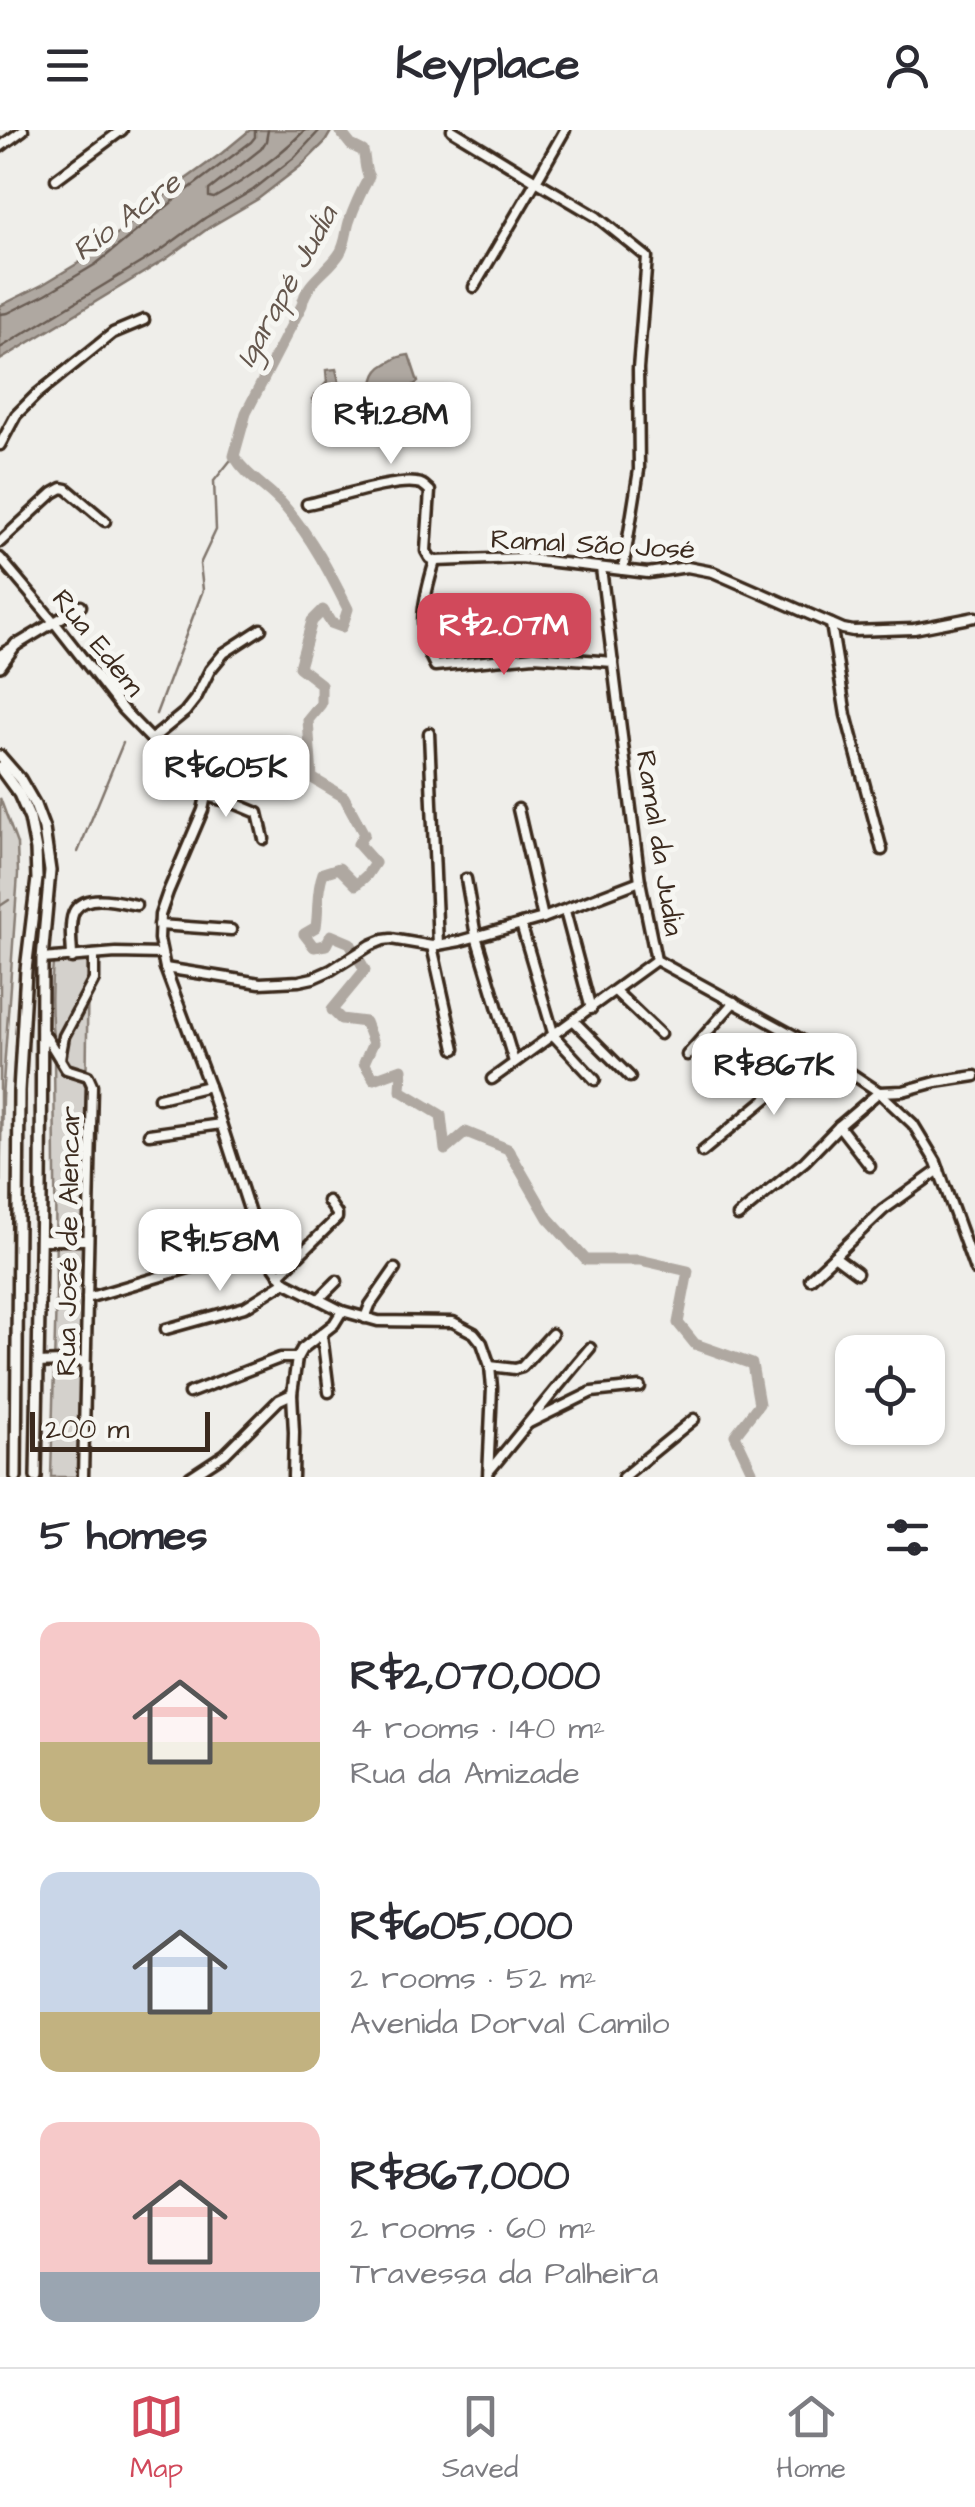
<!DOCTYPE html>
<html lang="en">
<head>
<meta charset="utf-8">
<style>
	:root { --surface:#fff; --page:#f2f2f3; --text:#2b2b33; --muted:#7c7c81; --line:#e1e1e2; --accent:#d1495b }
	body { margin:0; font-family:"Architects Daughter",sans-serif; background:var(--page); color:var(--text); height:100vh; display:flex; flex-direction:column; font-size:38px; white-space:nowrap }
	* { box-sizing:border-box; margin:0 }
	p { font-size:32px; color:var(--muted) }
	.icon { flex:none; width:55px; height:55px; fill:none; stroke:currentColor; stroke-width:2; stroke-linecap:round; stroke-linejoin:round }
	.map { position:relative; height:1347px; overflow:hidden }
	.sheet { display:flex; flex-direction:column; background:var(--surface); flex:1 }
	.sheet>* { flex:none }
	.fabs { position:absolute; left:835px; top:1205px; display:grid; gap:20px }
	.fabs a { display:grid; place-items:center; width:110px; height:110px; border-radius:20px; background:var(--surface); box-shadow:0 2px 8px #0004; font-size:50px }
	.scale { position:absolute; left:30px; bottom:25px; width:180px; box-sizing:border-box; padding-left:10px; border:5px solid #3b2a1e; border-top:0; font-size:28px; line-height:35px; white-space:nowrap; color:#3b2a1e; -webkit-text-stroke:8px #f6f6f2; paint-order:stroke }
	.price { position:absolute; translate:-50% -85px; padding:0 22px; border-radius:20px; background:#fff; color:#222; font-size:32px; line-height:65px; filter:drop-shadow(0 2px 5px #0008) }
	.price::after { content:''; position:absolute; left:50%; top:60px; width:30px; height:22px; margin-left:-15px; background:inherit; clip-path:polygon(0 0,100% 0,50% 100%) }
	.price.active { background:var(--accent); color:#fff }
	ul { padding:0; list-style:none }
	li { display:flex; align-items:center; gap:30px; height:250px; padding:0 40px }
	li span { display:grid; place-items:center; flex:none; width:280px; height:200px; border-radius:20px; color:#555 }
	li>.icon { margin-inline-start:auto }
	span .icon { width:120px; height:120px; fill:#fffc; stroke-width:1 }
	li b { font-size:42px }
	h2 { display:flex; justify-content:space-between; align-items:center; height:120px; padding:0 40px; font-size:42px }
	header { display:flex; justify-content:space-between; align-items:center; height:130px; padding:0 40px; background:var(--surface); font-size:45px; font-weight:700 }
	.dock { display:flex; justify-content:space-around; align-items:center; height:140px; border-top:2px solid var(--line); background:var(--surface); font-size:28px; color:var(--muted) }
	.dock a { display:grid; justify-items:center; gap:5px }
	.dock .active { color:var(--accent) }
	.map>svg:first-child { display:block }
</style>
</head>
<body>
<header><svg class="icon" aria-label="menu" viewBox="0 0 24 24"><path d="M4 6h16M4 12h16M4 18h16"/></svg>Keyplace<svg class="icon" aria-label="person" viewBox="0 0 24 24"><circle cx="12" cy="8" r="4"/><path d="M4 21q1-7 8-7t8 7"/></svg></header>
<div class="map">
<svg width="975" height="1347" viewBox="0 0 975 1347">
	<rect width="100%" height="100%" fill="#efeeea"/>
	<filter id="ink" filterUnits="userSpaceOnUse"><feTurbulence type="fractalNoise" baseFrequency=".01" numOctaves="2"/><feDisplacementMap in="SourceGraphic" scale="20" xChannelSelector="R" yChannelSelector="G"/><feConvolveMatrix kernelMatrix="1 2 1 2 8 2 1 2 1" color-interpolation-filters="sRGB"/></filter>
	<g filter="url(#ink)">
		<g fill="#d4d1cc" stroke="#887e75" stroke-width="2.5">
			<polygon points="0,668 17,714 18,744 2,968 0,1063"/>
			<path d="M88,829l-7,518h-30l5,-183 -2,-244c-3,-30 -4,-57 -1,-87z"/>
		</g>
		<g fill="#afa8a1" stroke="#81766d" stroke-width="2.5">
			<polygon points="250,0 332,0 325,12 302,35 258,69 210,97 166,129 0,230 0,176 42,155 90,126 176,56 222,23"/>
			<path d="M409,225l9,27c-13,9 -28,24 -44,25 -1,-17 -5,-34 12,-43 9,-5 13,-8 23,-9z"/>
			<polygon points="336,239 344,272 341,283 328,290 318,288 312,269 327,252 326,240"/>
		</g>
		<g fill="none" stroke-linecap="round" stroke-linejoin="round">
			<g stroke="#695c52" stroke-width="2.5">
				<path d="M268,0l-2,11 -5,8 -52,41v7l5,1c34,-19 64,-41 91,-68"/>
				<polyline points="0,184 8,183 46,164 96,134 182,64 251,12 255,7 255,0"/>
				<polyline points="0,218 160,121 205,88 253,60 295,27 320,0"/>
			</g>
			<g stroke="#81766d" stroke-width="2.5">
				<polyline points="156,584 203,460 200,434 216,400 214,351 234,326"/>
				<polyline points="78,722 123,613"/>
				<polyline points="0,776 9,770"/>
			</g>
			<path stroke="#afa8a1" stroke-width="11" d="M339,0l12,15 12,6c3,10 1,18 6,26 -7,13 -15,30 -20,45 -3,10 -3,21 -9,31 -12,19 -34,28 -38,52l-56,108 -12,43c14,23 35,31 51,51 27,31 45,66 63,102l-6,18 -11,-4 -8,-13 -11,11 -13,46 22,17v20l-13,16 4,58 32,19 20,37 -6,10 17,19 -8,12 -11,10 -17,-17 -16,5c-7,19 -4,34 -7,54l-12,7 10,13 12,-2 5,-10 19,8 15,27 -33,40 9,9 24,3 8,21 -9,20 10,16 28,-10 -1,22 40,24 4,35 21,-18 42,17 40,69 38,42h54l48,11 -10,52 17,21 57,20 7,40 -24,31 17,36v6"/>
			<defs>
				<g id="minor">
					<polyline points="452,0 536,51 474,157"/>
					<polyline points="565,0 536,51 597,87 647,127 638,239 639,340 623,440"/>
					<polyline points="0,17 23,0"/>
					<polyline points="56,49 122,0"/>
					<polyline points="0,315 16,285 36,265 113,203 144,190"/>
					<path d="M307,374c26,-5 87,-25 109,-21 8,1 8,3 14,8l-4,60 4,7 5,3"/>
					<polyline points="0,412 53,363 62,358 67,359 105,391"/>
					<polyline points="0,428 54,492 123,580 206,666"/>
					<polyline points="435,431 521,428 648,443 687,437 713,442 843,499 853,501 914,499 975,487"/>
					<path d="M435,431c-11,36 -20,70 0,105l99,-10 79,6"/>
					<polyline points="601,438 640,751 656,830 795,906 879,962 913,994 936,1032 975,1140"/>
					<polyline points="831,494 846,585 882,720"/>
					<polyline points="0,525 81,476"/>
					<polyline points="429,603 438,815"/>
					<polyline points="152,609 185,582 196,568 210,540 224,523 261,499"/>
					<polyline points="206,666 203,680 168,762 160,785 159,809 165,838 209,956 262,1120 285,1152 342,1181 378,1191 453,1192 474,1203 482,1213 490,1236 492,1258 488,1347"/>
					<polyline points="206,666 234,673 258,683 264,709"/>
					<polyline points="518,679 543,788"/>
					<polyline points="466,749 476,806 514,932"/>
					<polyline points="565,781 591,879"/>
					<polyline points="521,794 554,906 595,950"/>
					<polyline points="159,795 231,800"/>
					<polyline points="432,816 455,919"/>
					<path d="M72,828c0,-13 -4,-37 3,-48 12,-18 45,-8 61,-5"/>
					<polyline points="42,829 116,823 161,824"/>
					<polyline points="165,838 260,853 299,851 313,848 331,840 371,815 383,810 391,809 432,816 460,811 543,788 640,751"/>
					<polyline points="615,861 660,904"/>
					<polyline points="574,891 630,947"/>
					<polyline points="42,900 66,939 88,946 92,955 83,1347"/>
					<polyline points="687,925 734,872"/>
					<polyline points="60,929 64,906 94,850 94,825"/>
					<polyline points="492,949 656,830"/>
					<polyline points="159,968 209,956"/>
					<polyline points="839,996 870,1036"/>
					<polyline points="149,1004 221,994"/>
					<polyline points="702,1022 820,924"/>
					<polyline points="738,1086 805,1031 839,996 879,962 903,961 936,952 975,946"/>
					<polyline points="40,1110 88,1110"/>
					<polyline points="834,1126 857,1143"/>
					<polyline points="279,1145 337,1088 337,1084 328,1071"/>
					<polyline points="810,1149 883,1080 939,1040"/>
					<polyline points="87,1168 226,1127 262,1120"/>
					<polyline points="319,1169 337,1151"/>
					<polyline points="365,1188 370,1175 395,1139"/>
					<polyline points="166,1199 245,1177 285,1152"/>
					<polyline points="322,1205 329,1262"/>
					<polyline points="38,1233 85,1231"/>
					<polyline points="490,1236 515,1239 522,1237 552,1204"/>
					<polyline points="189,1263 280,1228 297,1228"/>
					<polyline points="529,1293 592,1262 640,1257"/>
					<path d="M489,1341c34,-41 66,-82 101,-123"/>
					<polyline points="190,1347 225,1324 279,1270 292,1264"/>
					<polyline points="293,1347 294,1302 292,1264 297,1228 302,1219 334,1194 342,1181"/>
					<polyline points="623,1347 694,1289"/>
				</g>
				<g id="major">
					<polyline points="0,536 16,514"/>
					<polyline points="0,626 20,649 35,675 44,699 50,741 42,829 41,1069 36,1347"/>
					<polyline points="0,638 19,664 30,689 36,720 37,749 26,840 19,961 16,1347"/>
				</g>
			</defs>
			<use href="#minor" stroke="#3b2a1e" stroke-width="15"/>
			<use href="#major" stroke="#3b2a1e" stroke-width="16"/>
			<use href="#minor" stroke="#f6f6f2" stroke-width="8"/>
			<use href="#major" stroke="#f6f6f2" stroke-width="9"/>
		</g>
	</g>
	<g text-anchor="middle" stroke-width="10" stroke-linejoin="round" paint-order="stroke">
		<g font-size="28" fill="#3b2a1e" stroke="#f6f6f2">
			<text transform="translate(593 413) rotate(3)" y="10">Ramal São José</text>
			<text transform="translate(99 512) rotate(51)" y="10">Rua Edem</text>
			<text transform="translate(661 713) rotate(81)" y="10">Ramal da Judia</text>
			<text transform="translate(67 1111) rotate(-89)" y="10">Rua José de Alencar</text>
		</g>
		<g font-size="30" font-style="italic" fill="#64564c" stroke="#f6f6f2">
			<text transform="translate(126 86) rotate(-37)" y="10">Río Acre</text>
			<text transform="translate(286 156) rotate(-61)" y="10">Igarapé Judia</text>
		</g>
	</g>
</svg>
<div class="fabs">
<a><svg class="icon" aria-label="locate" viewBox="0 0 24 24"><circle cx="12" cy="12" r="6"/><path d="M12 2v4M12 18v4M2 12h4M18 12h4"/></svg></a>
</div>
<div class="scale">200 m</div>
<b class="price" style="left:391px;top:337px">R$1.28M</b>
<b class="price active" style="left:504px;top:548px">R$2.07M</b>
<b class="price" style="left:226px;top:690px">R$605K</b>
<b class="price" style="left:774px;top:988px">R$867K</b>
<b class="price" style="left:220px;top:1164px">R$1.58M</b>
</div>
<section class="sheet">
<h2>5 homes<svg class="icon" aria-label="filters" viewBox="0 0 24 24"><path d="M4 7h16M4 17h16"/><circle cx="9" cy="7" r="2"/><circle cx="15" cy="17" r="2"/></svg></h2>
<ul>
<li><span style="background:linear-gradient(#f6c9c9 60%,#c2b280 0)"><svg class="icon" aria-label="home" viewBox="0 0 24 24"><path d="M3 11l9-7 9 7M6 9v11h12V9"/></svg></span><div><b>R$2,070,000</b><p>4 rooms · 140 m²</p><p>Rua da Amizade</p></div></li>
<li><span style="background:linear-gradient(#c9d6e8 70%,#c2b280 0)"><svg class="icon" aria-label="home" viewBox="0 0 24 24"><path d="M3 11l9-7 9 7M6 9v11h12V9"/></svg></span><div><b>R$605,000</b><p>2 rooms · 52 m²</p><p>Avenida Dorval Camilo</p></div></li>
<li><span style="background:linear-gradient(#f6c9c9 75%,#9aa5b1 0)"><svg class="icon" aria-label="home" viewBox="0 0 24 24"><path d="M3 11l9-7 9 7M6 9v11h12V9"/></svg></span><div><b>R$867,000</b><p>2 rooms · 60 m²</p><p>Travessa da Palheira</p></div></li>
</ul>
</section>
<nav class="dock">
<a class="active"><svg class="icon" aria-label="map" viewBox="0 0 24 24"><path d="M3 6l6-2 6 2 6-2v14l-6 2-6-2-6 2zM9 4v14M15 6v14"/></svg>Map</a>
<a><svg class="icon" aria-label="saved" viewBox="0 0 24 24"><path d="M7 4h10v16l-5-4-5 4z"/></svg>Saved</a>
<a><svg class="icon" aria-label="home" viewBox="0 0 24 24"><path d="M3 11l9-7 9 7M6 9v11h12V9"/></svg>Home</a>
</nav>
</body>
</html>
